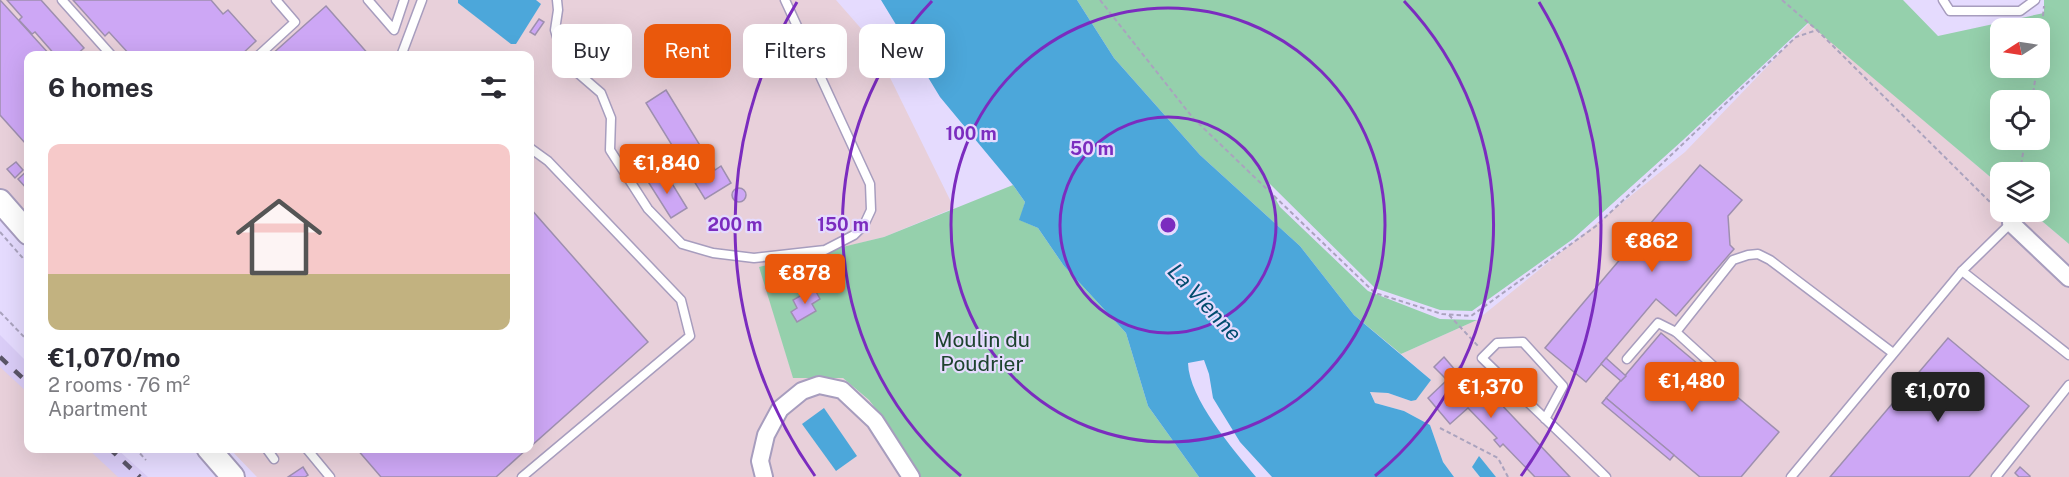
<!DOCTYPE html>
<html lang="en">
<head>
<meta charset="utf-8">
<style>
	:root { --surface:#fff; --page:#f2f2f3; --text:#2b2b33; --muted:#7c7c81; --line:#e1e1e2; --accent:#ea580c }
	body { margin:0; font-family:"Public Sans",sans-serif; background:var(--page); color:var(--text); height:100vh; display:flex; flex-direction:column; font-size:22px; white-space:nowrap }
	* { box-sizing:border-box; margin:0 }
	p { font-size:20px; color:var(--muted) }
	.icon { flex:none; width:33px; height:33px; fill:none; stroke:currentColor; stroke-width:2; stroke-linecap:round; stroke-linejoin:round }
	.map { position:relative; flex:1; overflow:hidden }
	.drawer { position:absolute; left:24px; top:51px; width:510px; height:402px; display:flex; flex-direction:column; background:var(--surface); border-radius:12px; box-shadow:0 6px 24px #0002 }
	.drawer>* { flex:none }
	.hud { position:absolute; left:552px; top:24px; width:570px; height:54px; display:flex; gap:12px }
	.needle { width:39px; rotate:258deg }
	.tools { position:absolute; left:1990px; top:18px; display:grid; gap:12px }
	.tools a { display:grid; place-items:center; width:60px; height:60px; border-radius:12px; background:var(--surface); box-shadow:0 6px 24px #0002; font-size:30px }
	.price { position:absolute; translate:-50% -51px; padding:0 14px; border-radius:6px; background:var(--accent); color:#fff; font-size:20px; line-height:39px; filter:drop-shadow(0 2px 3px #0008) }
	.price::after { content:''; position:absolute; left:50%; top:36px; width:18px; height:14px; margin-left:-9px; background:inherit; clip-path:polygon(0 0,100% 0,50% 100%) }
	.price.current { background:#222; color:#fff }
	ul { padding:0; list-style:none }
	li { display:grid; align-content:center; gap:12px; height:318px; padding:0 24px }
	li+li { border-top:2px solid var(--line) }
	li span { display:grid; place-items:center; height:186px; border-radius:12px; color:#555 }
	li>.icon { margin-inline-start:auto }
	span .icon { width:108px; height:108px; fill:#fffc; stroke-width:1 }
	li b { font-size:26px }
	h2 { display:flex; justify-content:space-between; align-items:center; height:72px; padding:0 24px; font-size:26px }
	.tag { padding:0 21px; border-radius:12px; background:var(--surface); box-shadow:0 6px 24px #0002; font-size:21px; line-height:54px }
	.tag.current { background:var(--accent); color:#fff }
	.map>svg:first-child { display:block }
</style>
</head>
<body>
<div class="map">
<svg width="2069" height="477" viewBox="0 0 2069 477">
	<rect width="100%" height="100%" fill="#e5dbfe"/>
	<polygon fill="#dacdf7" points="0,335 28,363 28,448 117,449 148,477 0,477"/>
	<g fill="#e8d0da">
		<polygon points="0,0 836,0 872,41 954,208 884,237 760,268 793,377 843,378 869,400 888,425 918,477 257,477 230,449 530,448 530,56 28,56 28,224 0,193"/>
		<polygon points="1809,23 2001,186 2001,212 2031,212 2069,244 2069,477 1496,477 1489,470 1472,467 1480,477 1454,477 1443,462 1430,425 1404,411 1375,403 1370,391 1388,393 1411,401 1431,380 1401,354 1477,320 1685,152"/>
		<polygon points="0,367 28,393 28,448 88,449 118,477 0,477"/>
	</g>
	<g fill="#95d0ac" fill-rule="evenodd">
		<path d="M1077,0h826l35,36 106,-23v-13h25v244l-38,-32h9v-40h-39v14l-193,-163 -125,117 -110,99 -101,72 -32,-1 -65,-22 -111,-110 16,29 88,84 72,28 37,1 -76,34 -47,-39 -54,-69 -100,-91 -86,-97zM2001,28h39v40h-39zM2001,100h39v40h-39z"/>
		<polygon points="1013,185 1025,202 1020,220 1038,228 1064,266 1126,333 1148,406 1199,477 918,477 888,425 869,400 843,378 793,378 759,267 884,237"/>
	</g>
	<g fill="#4ca7da">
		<polygon points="458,0 536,0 541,4 516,44 511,44 458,3"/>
		<path d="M881,0h196l37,58 86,97 100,91 54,69 77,65 -15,20 -5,1 -23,-8 -18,-1 5,11 29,8 26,14 13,37 11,15h-182l-32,-35 -27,-44 -4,-24 -5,-14 -16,3c1,36 45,86 68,114h-57l-51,-71 -22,-73 -62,-67 -26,-38 -19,-8 6,-18 -12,-17 -73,-88z"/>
		<polygon points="824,408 857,456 836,471 802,424"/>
		<polygon points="1479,456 1496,477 1480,477 1472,467"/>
	</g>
	<g fill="#cda7f5" stroke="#9e8faf" stroke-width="1.5">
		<polygon points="0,0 51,56 28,56 28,140 25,143 0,115"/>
		<polygon points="7,0 41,0 84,48 75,56 56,56 35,32 32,34 19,20 22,17"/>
		<polygon points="73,0 211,0 223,14 228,10 256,41 240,56 131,56 109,32 105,36"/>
		<polygon points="326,6 370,56 270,56"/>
		<polygon points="539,19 544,22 535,35 530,32"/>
		<polygon points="666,90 715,170 721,166 731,183 705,199 646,103"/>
		<polygon points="16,162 23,170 15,178 7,169"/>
		<polygon points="1700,165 1742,200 1728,216 1730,245 1734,249 1676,316 1656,299 1586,382 1545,348"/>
		<polygon points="28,170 28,190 18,179"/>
		<polygon points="658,174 662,180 668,177 687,208 671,218 647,180"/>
		<circle cx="739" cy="195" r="7"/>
		<polygon points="530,208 648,342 530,447"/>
		<polygon points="814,288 820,299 812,304 816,311 797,322 791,312 797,308 793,300"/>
		<polygon points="1661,333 1779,432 1741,477 1700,477 1606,398"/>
		<polygon points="1948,338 2029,406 1969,477 1830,477"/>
		<polygon points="1444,357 1456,371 1460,366 1468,374 1470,371 1473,374 1471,376 1476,382 1480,382 1570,477 1535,477 1503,444 1500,447 1494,440 1497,438 1468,408 1450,424 1428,398 1447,380 1434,367"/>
		<polygon points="1606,358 1626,376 1621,381 1601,364"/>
		<polygon points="1606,398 1674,455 1670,460 1602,403"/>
		<polygon points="356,448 528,448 496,477 381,477"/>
		<polygon points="303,467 308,475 305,477 288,477"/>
		<polygon points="2020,467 2030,476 2030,477 2019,477 2015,473"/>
	</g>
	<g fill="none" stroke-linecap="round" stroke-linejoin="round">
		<defs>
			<g id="service">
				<polyline points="62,0 112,56"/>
				<polyline points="368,0 394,30 404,0"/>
				<polyline points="557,0 558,10 555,30 560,47 579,74 601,93 611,118 610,150 648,209 682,244 713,253 754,258 825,250 854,235 864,225 871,210 870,184 785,0"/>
				<polyline points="1943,0 1950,11 2020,11 2035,0"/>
				<polyline points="258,56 295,22 276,0"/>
				<polyline points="401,56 422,0"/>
				<polyline points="1962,271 2069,355"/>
				<polyline points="1676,332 1733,260 1748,255 1758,254 1770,260 1893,353"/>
				<polyline points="1627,359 1658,323 1676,332 1732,383"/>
				<path d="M1545,419l18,-33 -40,-44 -26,1 -15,15c41,40 83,79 124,119"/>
				<polyline points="266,448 274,459"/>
				<polyline points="306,448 330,477"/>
				<polyline points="522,477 690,336 681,300 548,161 530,148"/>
				<polyline points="1791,477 1962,271 2011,223"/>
				<polyline points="1996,477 2069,385"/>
			</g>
			<g id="minor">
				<polyline points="2011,223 2069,278"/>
				<polyline points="764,477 760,461 766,435 780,409 802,391 819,385 842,390 875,421 911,477"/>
			</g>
			<g id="secondary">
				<polyline points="0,201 28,233"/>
				<polyline points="208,448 233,477"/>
			</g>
		</defs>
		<use href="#service" stroke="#a79dbe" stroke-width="11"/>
		<use href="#minor" stroke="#a79dbe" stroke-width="20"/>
		<use href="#secondary" stroke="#a79dbe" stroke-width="26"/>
		<g stroke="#aaa3be" stroke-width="2" stroke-dasharray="4.5 3" stroke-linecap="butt">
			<polyline points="1100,0 1193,118 1375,293 1442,314 1471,316 1596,226 1796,37 1817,30 2001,213"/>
			<polyline points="1782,0 1817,30"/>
			<polyline points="2040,46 2044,6"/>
			<polyline points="2032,100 2037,68"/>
			<polyline points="2020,172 2025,140"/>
			<polyline points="0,232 28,264"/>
			<polyline points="0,312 28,341"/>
			<polyline points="1449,315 1478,346"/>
			<polyline points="1440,428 1498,458 1508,477"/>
			<polyline points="135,448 146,460"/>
		</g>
		<use href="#service" stroke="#fff" stroke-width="8"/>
		<use href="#minor" stroke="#fff" stroke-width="16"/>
		<use href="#secondary" stroke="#fff" stroke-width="22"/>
		<g stroke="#5a5567" stroke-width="4.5" stroke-dasharray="10 10" stroke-linecap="butt">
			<polyline points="0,357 28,383"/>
			<polyline points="109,448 140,477"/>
		</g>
	</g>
	<g fill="none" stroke="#7b2cbf" stroke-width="3">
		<circle cx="1168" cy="225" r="108"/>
		<circle cx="1168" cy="225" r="217"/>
		<path d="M961 476A325 325 0 0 1 932 1M1404 1A325 325 0 0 1 1375 476"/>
		<path d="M815 476A433 433 0 0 1 797 2M1539 2A433 433 0 0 1 1521 476"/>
	</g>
	<g text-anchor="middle" stroke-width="4.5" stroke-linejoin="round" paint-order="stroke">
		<g font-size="21" fill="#1d432e" stroke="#e5dbfe">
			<text x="982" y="347">Moulin du<tspan x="982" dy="24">Poudrier</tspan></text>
		</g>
		<g font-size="22" font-style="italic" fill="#004c6e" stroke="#e5dbfe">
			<text transform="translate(1205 302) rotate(47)" y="8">La Vienne</text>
		</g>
	</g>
	<circle cx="1168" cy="225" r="9" fill="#7b2cbf" stroke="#e5dbfe" stroke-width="3"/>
	<g font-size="18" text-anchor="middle" font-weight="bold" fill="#7b2cbf" stroke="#e5dbfe" stroke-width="4.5" stroke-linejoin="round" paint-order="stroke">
		<text x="971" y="140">100 m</text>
		<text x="1092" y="155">50 m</text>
		<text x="735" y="231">200 m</text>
		<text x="843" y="231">150 m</text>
	</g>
</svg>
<div class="tools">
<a><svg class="needle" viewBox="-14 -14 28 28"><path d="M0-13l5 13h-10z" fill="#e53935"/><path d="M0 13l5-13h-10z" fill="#7c7c81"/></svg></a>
<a><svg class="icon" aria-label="locate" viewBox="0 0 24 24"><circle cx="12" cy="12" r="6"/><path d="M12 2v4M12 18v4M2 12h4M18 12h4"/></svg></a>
<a><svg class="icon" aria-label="layers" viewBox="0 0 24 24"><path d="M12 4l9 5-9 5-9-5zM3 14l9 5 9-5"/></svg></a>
</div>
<b class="price" style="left:667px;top:195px">€1,840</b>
<b class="price" style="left:1652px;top:273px">€862</b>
<b class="price" style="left:805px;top:305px">€878</b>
<b class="price" style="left:1692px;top:413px">€1,480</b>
<b class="price" style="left:1491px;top:419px">€1,370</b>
<b class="price current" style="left:1938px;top:423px">€1,070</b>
<div class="hud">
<a class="tag">Buy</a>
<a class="tag current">Rent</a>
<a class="tag">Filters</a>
<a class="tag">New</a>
</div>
<section class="drawer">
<h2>6 homes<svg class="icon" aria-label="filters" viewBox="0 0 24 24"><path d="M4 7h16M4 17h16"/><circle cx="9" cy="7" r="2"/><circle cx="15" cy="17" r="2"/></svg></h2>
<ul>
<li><span style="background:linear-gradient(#f6c9c9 70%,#c2b280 0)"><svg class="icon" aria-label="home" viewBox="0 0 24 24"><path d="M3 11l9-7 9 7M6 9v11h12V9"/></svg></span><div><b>€1,070/mo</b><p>2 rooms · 76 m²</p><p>Apartment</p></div></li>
</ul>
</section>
</div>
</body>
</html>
